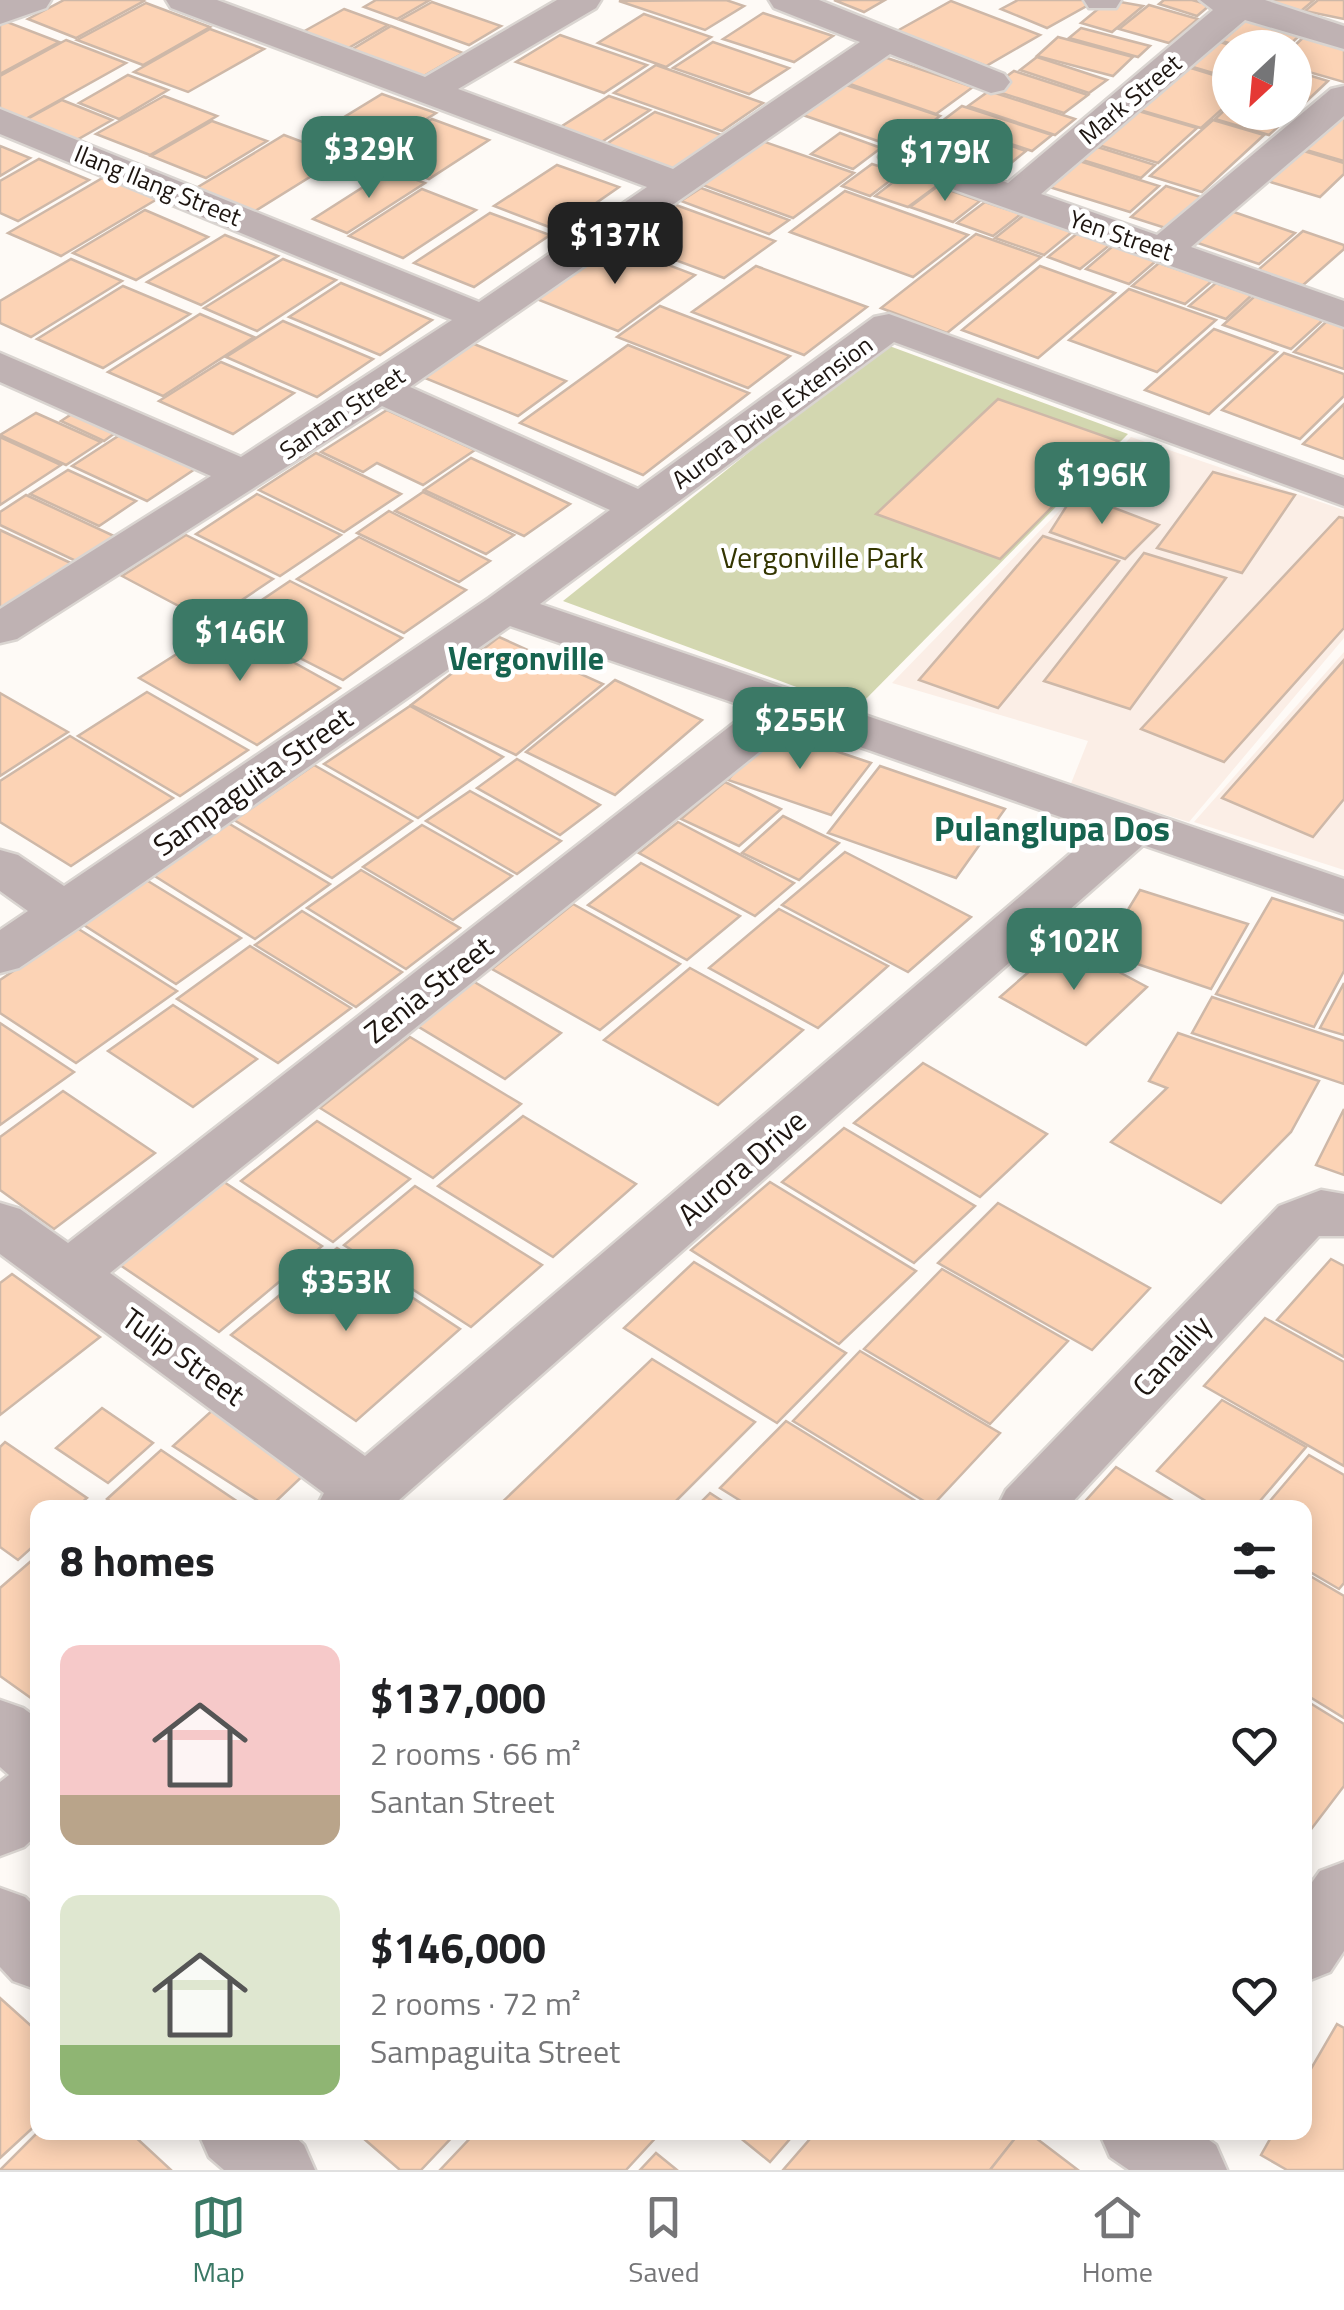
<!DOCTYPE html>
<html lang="en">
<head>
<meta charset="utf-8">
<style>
	:root { --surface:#fff; --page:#f6f6f6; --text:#202124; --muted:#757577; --line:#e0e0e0; --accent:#3b7966 }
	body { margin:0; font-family:"Titillium Web",sans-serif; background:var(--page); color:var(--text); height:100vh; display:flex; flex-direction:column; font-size:38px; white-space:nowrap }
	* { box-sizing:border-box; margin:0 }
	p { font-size:32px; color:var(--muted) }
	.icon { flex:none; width:55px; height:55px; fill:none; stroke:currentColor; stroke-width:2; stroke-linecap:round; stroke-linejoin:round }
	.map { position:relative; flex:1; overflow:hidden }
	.drawer { position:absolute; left:30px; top:1500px; width:1282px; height:640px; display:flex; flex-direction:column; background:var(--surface); border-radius:20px; box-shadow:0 5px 25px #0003 }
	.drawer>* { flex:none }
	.needle { width:65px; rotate:206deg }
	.controls { position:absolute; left:1212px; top:30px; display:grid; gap:20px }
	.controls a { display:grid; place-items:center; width:100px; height:100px; border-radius:50%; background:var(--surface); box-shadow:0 5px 25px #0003; font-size:50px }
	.price { position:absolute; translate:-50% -85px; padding:0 22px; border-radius:20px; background:var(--accent); color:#fff; font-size:32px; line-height:65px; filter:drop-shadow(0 2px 5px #0008) }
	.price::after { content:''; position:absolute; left:50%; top:60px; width:30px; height:22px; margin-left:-15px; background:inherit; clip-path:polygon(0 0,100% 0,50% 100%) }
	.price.selected { background:#222; color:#fff }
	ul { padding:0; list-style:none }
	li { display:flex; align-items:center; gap:30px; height:250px; padding:0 30px }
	li span { display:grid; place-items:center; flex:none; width:280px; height:200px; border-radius:20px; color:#555 }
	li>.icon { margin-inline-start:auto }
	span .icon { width:120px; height:120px; fill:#fffc; stroke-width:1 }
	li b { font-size:42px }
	h2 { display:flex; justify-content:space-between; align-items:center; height:120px; padding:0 30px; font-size:42px }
	.menu { display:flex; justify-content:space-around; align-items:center; height:140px; border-top:2px solid var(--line); background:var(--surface); font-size:28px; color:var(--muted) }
	.menu a { display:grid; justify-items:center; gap:5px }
	.menu .selected { color:var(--accent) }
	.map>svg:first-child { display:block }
</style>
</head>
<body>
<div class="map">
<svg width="1344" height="2170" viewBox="0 0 1344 2170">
	<rect width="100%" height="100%" fill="#fefaf6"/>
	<g fill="#fbeee6">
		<polygon points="1131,437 1344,510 1344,638 1189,822 1070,786 1088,741 892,683"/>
		<polygon points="1344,652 1344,870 1194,822"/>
	</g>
	<polygon fill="#d3d7b0" points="884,344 1128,434 856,709 563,601"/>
	<g fill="#fcd3b5" stroke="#ceb8a8" stroke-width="2.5">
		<polygon points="64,0 142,0 144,1 76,38 28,19"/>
		<polygon points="376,0 430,0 397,19 364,7"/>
		<polygon points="726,0 744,6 705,30 619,1"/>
		<polygon points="834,0 885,0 864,12"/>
		<polygon points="1018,0 1083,0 1092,3 1047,28 1001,9"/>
		<polygon points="1109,0 1143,6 1112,32 1081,23"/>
		<polygon points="1164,0 1192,0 1210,5 1197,16 1159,4"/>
		<polygon points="1266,0 1314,0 1301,11"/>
		<polygon points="1318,0 1344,0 1344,19 1305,11"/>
		<polygon points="951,1 1040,35 986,66 897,31"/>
		<polygon points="432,2 501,26 469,45 400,20"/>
		<polygon points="146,3 210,27 143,65 77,40"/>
		<polygon points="1149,5 1198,19 1169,43 1119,29"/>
		<polygon points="344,9 388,25 345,50 301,33"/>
		<polygon points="763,13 833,36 794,62 723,39"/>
		<polygon points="644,14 711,37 666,67 598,43"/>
		<polygon points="1243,20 1299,36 1286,48 1245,48 1219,40"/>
		<polygon points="0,21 2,20 59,42 0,74"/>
		<polygon points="391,26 463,53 422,77 351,50"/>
		<polygon points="1081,28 1150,46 1138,57 1069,38"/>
		<polygon points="210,29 264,49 188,92 134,72"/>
		<polygon points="560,35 647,65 604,93 516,62"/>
		<polygon points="1306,35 1344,45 1344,82 1295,68 1292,48"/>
		<polygon points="1058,37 1133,57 1113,76 1037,56"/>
		<polygon points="66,40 126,63 22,121 0,112 0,76"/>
		<polygon points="1214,40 1239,48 1230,48 1230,78 1186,65"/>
		<polygon points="713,42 789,68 749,94 673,68"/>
		<polygon points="884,57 973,87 936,114 847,83"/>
		<polygon points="1037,57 1107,80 1089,93 1020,70"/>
		<polygon points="656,65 763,103 722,131 614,93"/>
		<polygon points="1181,65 1230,80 1230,102 1201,128 1133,108"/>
		<polygon points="1014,71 1088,95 1064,113 989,89"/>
		<polygon points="1295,71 1328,81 1295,112"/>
		<polygon points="128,75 168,90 119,119 79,103"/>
		<polygon points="843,84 940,116 898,148 800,114"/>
		<polygon points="989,91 1075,119 1055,135 968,106"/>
		<polygon points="382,94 436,113 372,153 318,133"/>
		<polygon points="164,96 217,116 150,155 96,134"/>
		<polygon points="609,96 650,110 600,143 559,128"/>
		<polygon points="62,100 112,120 73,142 22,122"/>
		<polygon points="1230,105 1230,112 1294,112 1269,135 1215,119"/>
		<polygon points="962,106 1052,135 1032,151 942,121"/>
		<polygon points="1135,110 1197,128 1158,163 1095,144"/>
		<polygon points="655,112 730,138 681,172 605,145"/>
		<polygon points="1331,113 1344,117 1344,161 1296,147"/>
		<polygon points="432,119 489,140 429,179 371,157"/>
		<polygon points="1213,120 1264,135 1202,192 1150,176"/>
		<polygon points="212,121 267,141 206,178 151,156"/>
		<polygon points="941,122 1026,151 991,179 904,150"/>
		<polygon points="840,133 881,148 853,169 811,154"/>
		<polygon points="284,135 342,157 252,213 193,190"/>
		<polygon points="759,140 854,173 793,218 697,183"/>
		<polygon points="1091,145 1155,165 1141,178 1076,158"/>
		<polygon points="0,146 30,158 0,176"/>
		<polygon points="1297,149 1344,163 1344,174 1320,197 1264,180"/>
		<polygon points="39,159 89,180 18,221 0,213 0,181"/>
		<polygon points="1076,160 1159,186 1130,212 1046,186"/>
		<polygon points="872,164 900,173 870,196 842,186"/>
		<polygon points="557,165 619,187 557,230 494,206"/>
		<polygon points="390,170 425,183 347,233 313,219"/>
		<polygon points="909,170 942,182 908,207 875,196"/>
		<polygon points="106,176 159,198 61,256 8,233"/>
		<polygon points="938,186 980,201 953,222 910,207"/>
		<polygon points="1166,186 1207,199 1172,230 1131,217"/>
		<polygon points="701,188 789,220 769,234 681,201"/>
		<polygon points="422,189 476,210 403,258 349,236"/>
		<polygon points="845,191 968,235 913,277 790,232"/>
		<polygon points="985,202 1021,214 993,236 957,223"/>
		<polygon points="676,205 775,241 724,278 624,241"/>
		<polygon points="145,210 208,237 136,280 73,253"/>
		<polygon points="1228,210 1295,233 1259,264 1192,241"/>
		<polygon points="490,213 550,235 474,287 414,263"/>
		<polygon points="1024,215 1072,232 1044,255 995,238"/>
		<polygon points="1303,231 1344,245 1344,249 1302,286 1258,270"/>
		<polygon points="1079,232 1111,244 1080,269 1048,257"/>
		<polygon points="976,234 1041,257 947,333 881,308"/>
		<polygon points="225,235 278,256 201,305 147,282"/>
		<polygon points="613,244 695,275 618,331 534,298"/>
		<polygon points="1113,246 1156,261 1129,284 1086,269"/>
		<polygon points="71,259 122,281 31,337 0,323 0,301"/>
		<polygon points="283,259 336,280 257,331 204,308"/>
		<polygon points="1159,263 1212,281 1185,304 1132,286"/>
		<polygon points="756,266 867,307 804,355 692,312"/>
		<polygon points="1040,266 1115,293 1038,358 962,330"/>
		<polygon points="341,283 432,320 380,355 289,317"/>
		<polygon points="1216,283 1252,295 1226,319 1189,306"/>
		<polygon points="123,286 190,314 103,368 37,339"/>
		<polygon points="1129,289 1216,320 1157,372 1069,340"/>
		<polygon points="1255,296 1323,320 1291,349 1223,325"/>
		<polygon points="660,306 790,356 748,388 617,337"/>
		<polygon points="200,314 254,337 163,396 108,372"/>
		<polygon points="283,321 373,359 317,397 226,357"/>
		<polygon points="1327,321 1344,327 1344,369 1294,352"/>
		<polygon points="1214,329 1277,352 1209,414 1145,390"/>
		<polygon points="469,342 566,381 518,416 420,376"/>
		<polygon points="628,345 749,393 643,475 520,423"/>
		<polygon points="1284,353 1344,374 1344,396 1300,439 1222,410"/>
		<polygon points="221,362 294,393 233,434 159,401"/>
		<polygon points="998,399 1118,441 1000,559 876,514"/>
		<polygon points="1344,404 1344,459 1303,444"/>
		<polygon points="84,406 126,425 104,441 61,421"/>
		<polygon points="387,410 475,450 423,485 377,463 363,472 321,452"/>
		<polygon points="36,413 101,442 66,465 0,435"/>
		<polygon points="126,431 201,465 147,501 72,466"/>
		<polygon points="0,437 61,465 0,505"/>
		<polygon points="316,453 401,494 344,532 259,490"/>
		<polygon points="471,458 570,504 524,536 424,490"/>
		<polygon points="68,470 136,501 99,526 30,494"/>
		<polygon points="1213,472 1295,495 1242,573 1157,548"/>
		<polygon points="423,492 514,535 486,554 395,511"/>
		<polygon points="1075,493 1159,525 1125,559 1050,532"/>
		<polygon points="257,494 341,535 280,576 196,534"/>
		<polygon points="26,495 114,536 78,562 0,525 0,512"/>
		<polygon points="389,511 490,561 459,582 357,533"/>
		<polygon points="1339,517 1344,518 1344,628 1224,762 1141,729"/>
		<polygon points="0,530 75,565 0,613"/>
		<polygon points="186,535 273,579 209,622 122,576"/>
		<polygon points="1043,536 1119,561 998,708 919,680"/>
		<polygon points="359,537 466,590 404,633 297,579"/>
		<polygon points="1144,553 1226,578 1130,709 1044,681"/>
		<polygon points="290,581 402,638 343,680 229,622"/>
		<polygon points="224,624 340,688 257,745 139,678"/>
		<polygon points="499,637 603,684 516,755 411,705"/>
		<polygon points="1344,660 1344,799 1313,837 1222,798"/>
		<polygon points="615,680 702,720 615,795 526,752"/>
		<polygon points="147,692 248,750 180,796 78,736"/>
		<polygon points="0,693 68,732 0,776"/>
		<polygon points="410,706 503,757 418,818 324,764"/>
		<polygon points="770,729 871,763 831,815 728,780"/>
		<polygon points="70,736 173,798 71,866 0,822 0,781"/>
		<polygon points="517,759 600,805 560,835 477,788"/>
		<polygon points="314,765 412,821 332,878 234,820"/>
		<polygon points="880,766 1005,809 956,878 828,833"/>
		<polygon points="725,782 781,809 739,846 681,819"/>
		<polygon points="470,791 561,841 517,874 426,821"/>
		<polygon points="783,816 839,843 799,880 742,853"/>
		<polygon points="678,822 794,883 755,916 639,853"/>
		<polygon points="228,823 330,884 255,939 153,875"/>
		<polygon points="422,825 512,876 453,920 363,867"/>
		<polygon points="845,852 971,917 908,972 782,905"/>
		<polygon points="641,863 740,916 687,960 588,905"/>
		<polygon points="361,870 460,928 406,969 307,908"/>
		<polygon points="143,878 241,938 176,984 79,922"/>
		<polygon points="1140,890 1248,924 1211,989 1102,952"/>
		<polygon points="1272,898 1344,921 1344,971 1314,1027 1216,994"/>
		<polygon points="573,904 680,964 600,1030 492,969"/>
		<polygon points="779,909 888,966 818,1028 709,968"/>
		<polygon points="302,911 402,972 356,1007 255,945"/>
		<polygon points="77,928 177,991 76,1063 0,1013 0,980"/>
		<polygon points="1063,942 1147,987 1086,1045 1000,997"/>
		<polygon points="250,946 351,1008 278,1063 177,999"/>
		<polygon points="690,968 803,1030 718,1105 604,1040"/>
		<polygon points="471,980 561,1033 505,1079 414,1024"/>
		<polygon points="1344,983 1344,1035 1320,1028"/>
		<polygon points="1212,997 1344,1041 1344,1084 1192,1033"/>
		<polygon points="173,1005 257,1059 193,1107 108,1051"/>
		<polygon points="0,1023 74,1072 0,1125"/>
		<polygon points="1178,1033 1319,1081 1291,1132 1221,1203 1111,1142 1167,1088 1149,1081"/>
		<polygon points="410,1037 521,1104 433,1178 320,1108"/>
		<polygon points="923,1063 1047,1134 980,1197 854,1123"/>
		<polygon points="63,1091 155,1153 54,1229 0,1190 0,1137"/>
		<polygon points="1344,1109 1344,1175 1316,1165"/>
		<polygon points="523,1116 636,1184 553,1257 438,1186"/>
		<polygon points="317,1121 410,1179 333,1242 241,1181"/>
		<polygon points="844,1128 975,1206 914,1263 782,1182"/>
		<polygon points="224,1182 322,1246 219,1332 120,1265"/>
		<polygon points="770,1182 916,1271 839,1344 691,1250"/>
		<polygon points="415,1186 542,1265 471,1327 344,1245"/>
		<polygon points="998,1203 1150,1288 1092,1350 938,1263"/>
		<polygon points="337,1248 460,1329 356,1421 231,1335"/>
		<polygon points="1331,1259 1344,1266 1344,1357 1277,1320"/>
		<polygon points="694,1262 846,1353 777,1423 624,1328"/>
		<polygon points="942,1269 1068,1341 990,1424 864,1349"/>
		<polygon points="12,1274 100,1337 0,1415 0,1283"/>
		<polygon points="1265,1318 1344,1362 1344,1466 1204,1386"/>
		<polygon points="860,1351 1000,1433 932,1506 793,1421"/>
		<polygon points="652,1359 755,1422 669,1508 496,1508"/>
		<polygon points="1222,1400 1306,1447 1254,1508 1217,1508 1157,1471"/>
		<polygon points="216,1407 311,1468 269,1508 173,1446"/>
		<polygon points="102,1408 153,1443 108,1483 56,1448"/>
		<polygon points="786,1421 927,1508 752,1508 720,1488"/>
		<polygon points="5,1442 87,1498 76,1508 38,1508 38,1542 18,1560 0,1547 0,1447"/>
		<polygon points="161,1450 247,1508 119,1508 107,1499"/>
		<polygon points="1309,1455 1344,1475 1344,1583 1339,1589 1305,1569 1305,1508 1264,1508"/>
		<polygon points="1116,1467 1185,1508 1079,1508"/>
		<polygon points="710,1493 733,1508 695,1508"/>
		<polygon points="38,1555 38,1703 0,1676 0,1588"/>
		<polygon points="1305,1573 1344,1596 1344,1718 1305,1694"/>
		<polygon points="1305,1700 1344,1724 1344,1786 1309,1832 1305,1830"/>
		<polygon points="0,1998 38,2032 38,2123 0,2158"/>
		<polygon points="1337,2024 1344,2028 1344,2170 1287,2170 1261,2155 1274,2132 1305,2132 1305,2079"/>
		<polygon points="38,2132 130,2132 171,2170 0,2170"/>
		<polygon points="356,2132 457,2132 421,2170 400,2170"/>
		<polygon points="476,2132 660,2132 660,2133 626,2170 440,2170"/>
		<polygon points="733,2132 796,2132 770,2162"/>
		<polygon points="816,2132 1020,2132 990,2170 783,2170"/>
		<polygon points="1020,2132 1028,2132 1078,2170 990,2170"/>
		<polygon points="656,2153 677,2170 640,2170"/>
	</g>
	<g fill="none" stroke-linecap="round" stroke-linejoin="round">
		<defs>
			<g id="minor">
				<polygon points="0,0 51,0 46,8 0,24"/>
				<path d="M166,0h51l208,77 132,-77h44l-5,8 -138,81 215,80 187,-127 -86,-34 -5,-8h50l185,74 6,8 -6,8 -13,3 -101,-39 -480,333 228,102 236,-172 15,-3 455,164v28l-450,-164 -354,262 804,275v35l-201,-69 -753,663h-74l8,-15 -324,-239v-51l20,6 48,34 684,-534 -242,-83 -426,298 -65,44 -19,5v-43l28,-19 -28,-20v-41l18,5 46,31 425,-288 121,-88 -228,-104 -365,233 -17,4v-34l211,-133 -211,-94v-29l241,104 211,-137 -452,-186v-25l479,193 168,-115 -476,-179zM794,724l304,106 -733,626 -255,-183z"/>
				<polygon points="1084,0 1121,0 1116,8 1089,8"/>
				<polygon points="1200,0 1265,0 1344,26 1344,49 1245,20 1041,194 1157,235 1331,89 1344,86 1344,116 1191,247 1344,301 1344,327 884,165 879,157 884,149 898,145 1008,183 1213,10"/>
				<polygon points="1321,1190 1344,1194 1344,1236 1319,1236 1067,1508 997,1508 1006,1490 1279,1206"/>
				<polygon points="0,1700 23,1708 38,1719 38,1834 24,1847 0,1856 0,1782 9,1775 0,1767"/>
				<polygon points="1344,1862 1344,1951 1330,1972 1305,1982 1305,1892 1320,1871"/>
				<polygon points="0,1888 25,1897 38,1910 38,1990 13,1981 0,1967"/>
				<polygon points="198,2132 290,2132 304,2145 315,2170 224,2170 209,2157"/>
				<polygon points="1099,2132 1198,2132 1216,2145 1227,2170 1129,2170 1110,2157"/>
			</g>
		</defs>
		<use href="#minor" stroke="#dad5d1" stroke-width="5"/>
		<use href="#minor" fill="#bfb2b3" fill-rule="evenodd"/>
	</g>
	<g text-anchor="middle" stroke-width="9" stroke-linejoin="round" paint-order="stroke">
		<g font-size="25" fill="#1d1510" stroke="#fff">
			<text transform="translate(1130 99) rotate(-40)" y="9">Mark Street</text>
			<text transform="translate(158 185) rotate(22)" y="9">Ilang Ilang Street</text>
			<text transform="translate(1121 235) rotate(19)" y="9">Yen Street</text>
			<text transform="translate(772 412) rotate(-36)" y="9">Aurora Drive Extension</text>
			<text transform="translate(342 413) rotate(-34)" y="9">Santan Street</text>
		</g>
		<g font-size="30" fill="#333500" stroke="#fff">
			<text x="822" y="568">Vergonville Park</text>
		</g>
		<g font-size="30" fill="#1d1510" stroke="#fff">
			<text transform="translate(253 782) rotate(-35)" y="10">Sampaguita Street</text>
			<text transform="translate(429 990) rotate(-38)" y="10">Zenia Street</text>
			<text transform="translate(742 1168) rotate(-41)" y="10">Aurora Drive</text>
			<text transform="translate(1172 1356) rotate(-47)" y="10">Canalily</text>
			<text transform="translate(183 1357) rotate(36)" y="10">Tulip Street</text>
		</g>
		<g font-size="32" font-weight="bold" fill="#16634f" stroke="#fff">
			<text x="526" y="670">Vergonville</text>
		</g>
		<g font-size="35" font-weight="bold" fill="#16634f" stroke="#fff">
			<text x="1052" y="841">Pulanglupa Dos</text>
		</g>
	</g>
</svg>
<div class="controls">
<a><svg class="needle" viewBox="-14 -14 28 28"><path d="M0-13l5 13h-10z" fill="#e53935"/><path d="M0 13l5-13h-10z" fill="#757577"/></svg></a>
</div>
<b class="price" style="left:369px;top:201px">$329K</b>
<b class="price" style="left:945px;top:204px">$179K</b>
<b class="price selected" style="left:615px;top:287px">$137K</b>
<b class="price" style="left:1102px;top:527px">$196K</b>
<b class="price" style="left:240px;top:684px">$146K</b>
<b class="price" style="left:800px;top:772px">$255K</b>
<b class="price" style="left:1074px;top:993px">$102K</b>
<b class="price" style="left:346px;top:1334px">$353K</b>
<section class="drawer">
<h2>8 homes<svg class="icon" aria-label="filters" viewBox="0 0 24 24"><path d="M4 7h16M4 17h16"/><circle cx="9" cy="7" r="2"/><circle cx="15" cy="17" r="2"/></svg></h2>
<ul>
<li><span style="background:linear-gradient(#f6c9c9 75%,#b9a48a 0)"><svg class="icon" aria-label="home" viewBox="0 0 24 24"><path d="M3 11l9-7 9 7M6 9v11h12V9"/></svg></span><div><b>$137,000</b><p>2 rooms · 66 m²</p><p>Santan Street</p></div><svg class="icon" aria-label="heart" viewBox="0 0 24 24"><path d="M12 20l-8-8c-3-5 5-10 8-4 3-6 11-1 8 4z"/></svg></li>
<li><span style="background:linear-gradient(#dfe7d0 75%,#8fb573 0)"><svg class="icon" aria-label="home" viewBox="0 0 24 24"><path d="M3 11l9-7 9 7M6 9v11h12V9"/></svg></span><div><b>$146,000</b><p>2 rooms · 72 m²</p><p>Sampaguita Street</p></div><svg class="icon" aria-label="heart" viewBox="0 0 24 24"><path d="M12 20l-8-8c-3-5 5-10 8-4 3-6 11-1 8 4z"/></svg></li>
</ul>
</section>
</div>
<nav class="menu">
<a class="selected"><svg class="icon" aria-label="map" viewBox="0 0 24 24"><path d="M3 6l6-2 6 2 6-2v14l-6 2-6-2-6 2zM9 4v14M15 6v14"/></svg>Map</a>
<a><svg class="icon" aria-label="saved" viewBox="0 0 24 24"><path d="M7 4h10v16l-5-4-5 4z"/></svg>Saved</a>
<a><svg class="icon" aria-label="home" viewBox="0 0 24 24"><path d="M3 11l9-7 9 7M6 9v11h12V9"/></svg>Home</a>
</nav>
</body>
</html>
